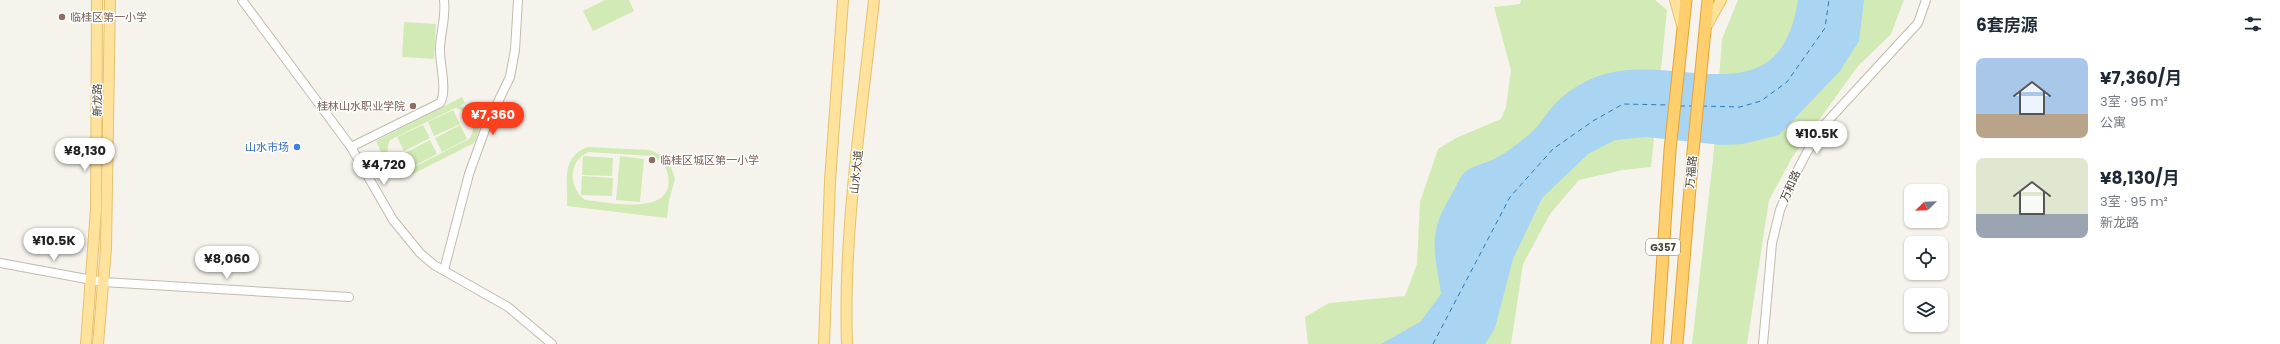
<!DOCTYPE html>
<html lang="zh">
<head>
<meta charset="utf-8">
<style>
	:root { --surface:#fff; --page:#f6f6f7; --text:#1f2937; --muted:#747a83; --accent:#fc3f1d }
	body { margin:0; font-family:Poppins,"Noto Sans SC",sans-serif; background:var(--page); color:var(--text); height:100vh; display:flex; flex-direction:column; font-size:15px; white-space:nowrap }
	* { box-sizing:border-box; margin:0 }
	p { font-size:13px; color:var(--muted) }
	.icon { flex:none; width:22px; height:22px; fill:none; stroke:currentColor; stroke-width:2; stroke-linecap:round; stroke-linejoin:round }
	.map { position:relative; flex:1; overflow:hidden }
	.drawer { display:flex; flex-direction:column; background:var(--surface); width:320px }
	.drawer>* { flex:none }
	.needle { width:26px; rotate:247deg }
	.fabs { position:absolute; left:1904px; top:184px; display:grid; gap:8px }
	.fabs a { display:grid; place-items:center; width:44px; height:44px; border-radius:8px; background:var(--surface); box-shadow:0 1px 3px #0004; font-size:20px }
	.price { position:absolute; translate:-50% -34px; padding:0 9px; border-radius:14px; background:#fff; color:#222; font-size:13px; line-height:26px; filter:drop-shadow(0 1px 2px #0008) }
	.price::after { content:''; position:absolute; left:50%; top:24px; width:12px; height:9px; margin-left:-6px; background:inherit; clip-path:polygon(0 0,100% 0,50% 100%) }
	.price.on { background:var(--accent); color:#fff }
	ul { padding:0; list-style:none }
	li { display:flex; align-items:center; gap:12px; height:100px; padding:0 16px }
	li span { display:grid; place-items:center; flex:none; width:112px; height:80px; border-radius:8px; color:#555 }
	li>.icon { margin-inline-start:auto }
	span .icon { width:48px; height:48px; fill:#fffc; stroke-width:1 }
	li b { font-size:17px }
	h2 { display:flex; justify-content:space-between; align-items:center; height:48px; padding:0 16px; font-size:17px }
	main { display:flex; flex:1; min-height:0 }
	.map>svg:first-child { display:block }
</style>
</head>
<body>
<main>
<div class="map">
<svg width="1960" height="344" viewBox="0 0 1960 344">
	<rect width="100%" height="100%" fill="#f6f3ec"/>
	<g fill="#d2eab5" fill-rule="evenodd">
		<polygon points="605,0 629,0 634,11 593,31 583,11"/>
		<polygon points="1521,0 1655,0 1667,10 1651,167 1623,170 1579,180 1550,214 1523,264 1511,344 1308,344 1305,317 1329,303 1405,296 1417,264 1420,202 1438,149 1456,138 1501,119 1506,107 1511,70 1494,7 1520,4"/>
		<polygon points="1738,0 1904,0 1891,34 1858,66 1793,156 1769,200 1747,344 1692,344 1713,160 1722,39"/>
		<polygon points="404,22 436,24 434,59 402,57"/>
		<path d="M462,97l3,6 -5,3 14,6c6,10 6,20 0,31l-65,33 -7,1 -12,-5 -14,-31zM455,108c14,2 24,19 14,31l-59,30 -8,1c-12,-4 -18,-18 -12,-30z"/>
		<polygon points="453,110 460,124 434,136 428,122"/>
		<polygon points="423,125 430,138 404,151 397,137"/>
		<polygon points="460,125 467,139 442,152 435,138"/>
		<polygon points="430,140 437,154 412,167 405,153"/>
		<path d="M587,147l63,3 13,6 8,11 4,12 -6,21 -2,18 -100,-12c2,-23 -8,-47 20,-59zM589,152l61,4c9,3 16,9 18,19 8,43 -60,27 -83,25 -17,-12 -17,-40 4,-48z"/>
		<polygon points="583,156 613,158 612,176 582,175"/>
		<polygon points="620,156 644,159 640,202 616,200"/>
		<polygon points="582,176 613,178 612,196 581,195"/>
	</g>
	<path fill="#a9d4f2" d="M1798,0h66l-5,41 -19,30 -61,64 -36,9 -21,1 -76,-8 -31,3 -27,14 -46,44 -29,61 -18,69 -10,16h-104l39,-22 21,-28c-2,-18 -8,-39 -6,-57 1,-16 11,-33 19,-47 3,-5 6,-14 11,-18 8,-7 23,-9 33,-15 13,-7 25,-17 36,-27 8,-8 13,-18 21,-26 14,-15 34,-26 54,-31 76,-18 171,45 189,-73z"/>
	<g fill="none" stroke-linecap="round" stroke-linejoin="round">
		<g stroke="#2e7ab2" stroke-width="1" stroke-dasharray="5 4" stroke-linecap="butt">
			<polyline points="1680,106 1693,106"/>
			<polyline points="1702,106 1740,107 1761,101 1787,82 1825,28 1829,0"/>
			<polyline points="1433,344 1510,197 1553,149 1593,121 1623,104 1669,105"/>
		</g>
		<defs>
			<g id="minor">
				<polyline points="242,0 351,147 393,220 420,253 434,265 508,307 552,344"/>
				<path d="M351,147l89,-44c8,-12 -1,-41 0,-56 1,-16 6,-30 4,-47"/>
				<polyline points="0,263 103,282 349,297"/>
				<polyline points="444,270 469,174 486,127 510,77 515,50 518,0"/>
				<polyline points="1763,344 1772,243 1780,210 1793,179 1807,152 1825,124 1918,23 1926,0"/>
			</g>
			<g id="major">
				<polyline points="1675,0 1682,25"/>
				<polyline points="1707,25 1721,0"/>
				<polyline points="86,344 96,209 97,0"/>
				<polyline points="98,344 106,248 110,0"/>
				<polyline points="824,344 830,181 843,0"/>
				<path d="M847,344c-4,-113 15,-232 27,-344"/>
			</g>
			<g id="highway">
				<polyline points="1657,344 1670,150 1686,0"/>
				<polyline points="1677,344 1693,152 1708,0"/>
			</g>
		</defs>
		<use href="#minor" stroke="#c2bbae" stroke-width="10"/>
		<use href="#major" stroke="#e6c16a" stroke-width="12"/>
		<use href="#highway" stroke="#e0a43c" stroke-width="13"/>
		<use href="#minor" stroke="#fff" stroke-width="8"/>
		<use href="#major" stroke="#ffe39c" stroke-width="10"/>
		<use href="#highway" stroke="#ffcf6e" stroke-width="11"/>
	</g>
	<g fill="#8d6e63" stroke="#fff" stroke-width="1.5">
		<circle cx="62" cy="17" r="4"/>
		<circle cx="413" cy="106" r="4"/>
		<circle cx="652" cy="160" r="4"/>
	</g>
	<circle fill="#3f7fe0" stroke="#fff" stroke-width="1.5" cx="297" cy="147" r="4"/>
	<g text-anchor="middle" stroke-width="3" stroke-linejoin="round" paint-order="stroke">
		<rect fill="#fff" stroke="#817c74" stroke-width="1" x="1646" y="239" width="34" height="16" rx="3"/>
		<g font-size="10" font-weight="bold" fill="#4b4439">
			<text x="1663" y="251">G357</text>
		</g>
		<g font-size="11" fill="#785e54" stroke="#fff" text-anchor="start">
			<text x="70" y="21">临桂区第一小学</text>
			<text x="405" y="110" text-anchor="end">桂林山水职业学院</text>
			<text x="660" y="164">临桂区城区第一小学</text>
		</g>
		<g font-size="11" fill="#4b4439" stroke="#fff">
			<text transform="translate(97 100) rotate(-90)" y="4">新龙路</text>
			<text transform="translate(856 172) rotate(-84)" y="4">山水大道</text>
			<text transform="translate(1691 172) rotate(-85)" y="4">万福路</text>
			<text transform="translate(1790 186) rotate(-66)" y="4">万和路</text>
		</g>
		<g font-size="11" fill="#366cbe" stroke="#fff" text-anchor="end">
			<text x="289" y="151">山水市场</text>
		</g>
	</g>
</svg>
<div class="fabs">
<a><svg class="needle" viewBox="-14 -14 28 28"><path d="M0-13l5 13h-10z" fill="#e53935"/><path d="M0 13l5-13h-10z" fill="#747a83"/></svg></a>
<a><svg class="icon" aria-label="locate" viewBox="0 0 24 24"><circle cx="12" cy="12" r="6"/><path d="M12 2v4M12 18v4M2 12h4M18 12h4"/></svg></a>
<a><svg class="icon" aria-label="layers" viewBox="0 0 24 24"><path d="M12 4l9 5-9 5-9-5zM3 14l9 5 9-5"/></svg></a>
</div>
<b class="price on" style="left:493px;top:136px">¥7,360</b>
<b class="price" style="left:1817px;top:155px">¥10.5K</b>
<b class="price" style="left:85px;top:172px">¥8,130</b>
<b class="price" style="left:384px;top:186px">¥4,720</b>
<b class="price" style="left:54px;top:262px">¥10.5K</b>
<b class="price" style="left:227px;top:280px">¥8,060</b>
</div>
<section class="drawer">
<h2>6套房源<svg class="icon" aria-label="filters" viewBox="0 0 24 24"><path d="M4 7h16M4 17h16"/><circle cx="9" cy="7" r="2"/><circle cx="15" cy="17" r="2"/></svg></h2>
<ul>
<li><span style="background:linear-gradient(#a9c7e8 70%,#b9a48a 0)"><svg class="icon" aria-label="home" viewBox="0 0 24 24"><path d="M3 11l9-7 9 7M6 9v11h12V9"/></svg></span><div><b>¥7,360/月</b><p>3室 · 95 m²</p><p>公寓</p></div></li>
<li><span style="background:linear-gradient(#dfe7d0 70%,#9aa5b1 0)"><svg class="icon" aria-label="home" viewBox="0 0 24 24"><path d="M3 11l9-7 9 7M6 9v11h12V9"/></svg></span><div><b>¥8,130/月</b><p>3室 · 95 m²</p><p>新龙路</p></div></li>
</ul>
</section>
</main>
</body>
</html>
